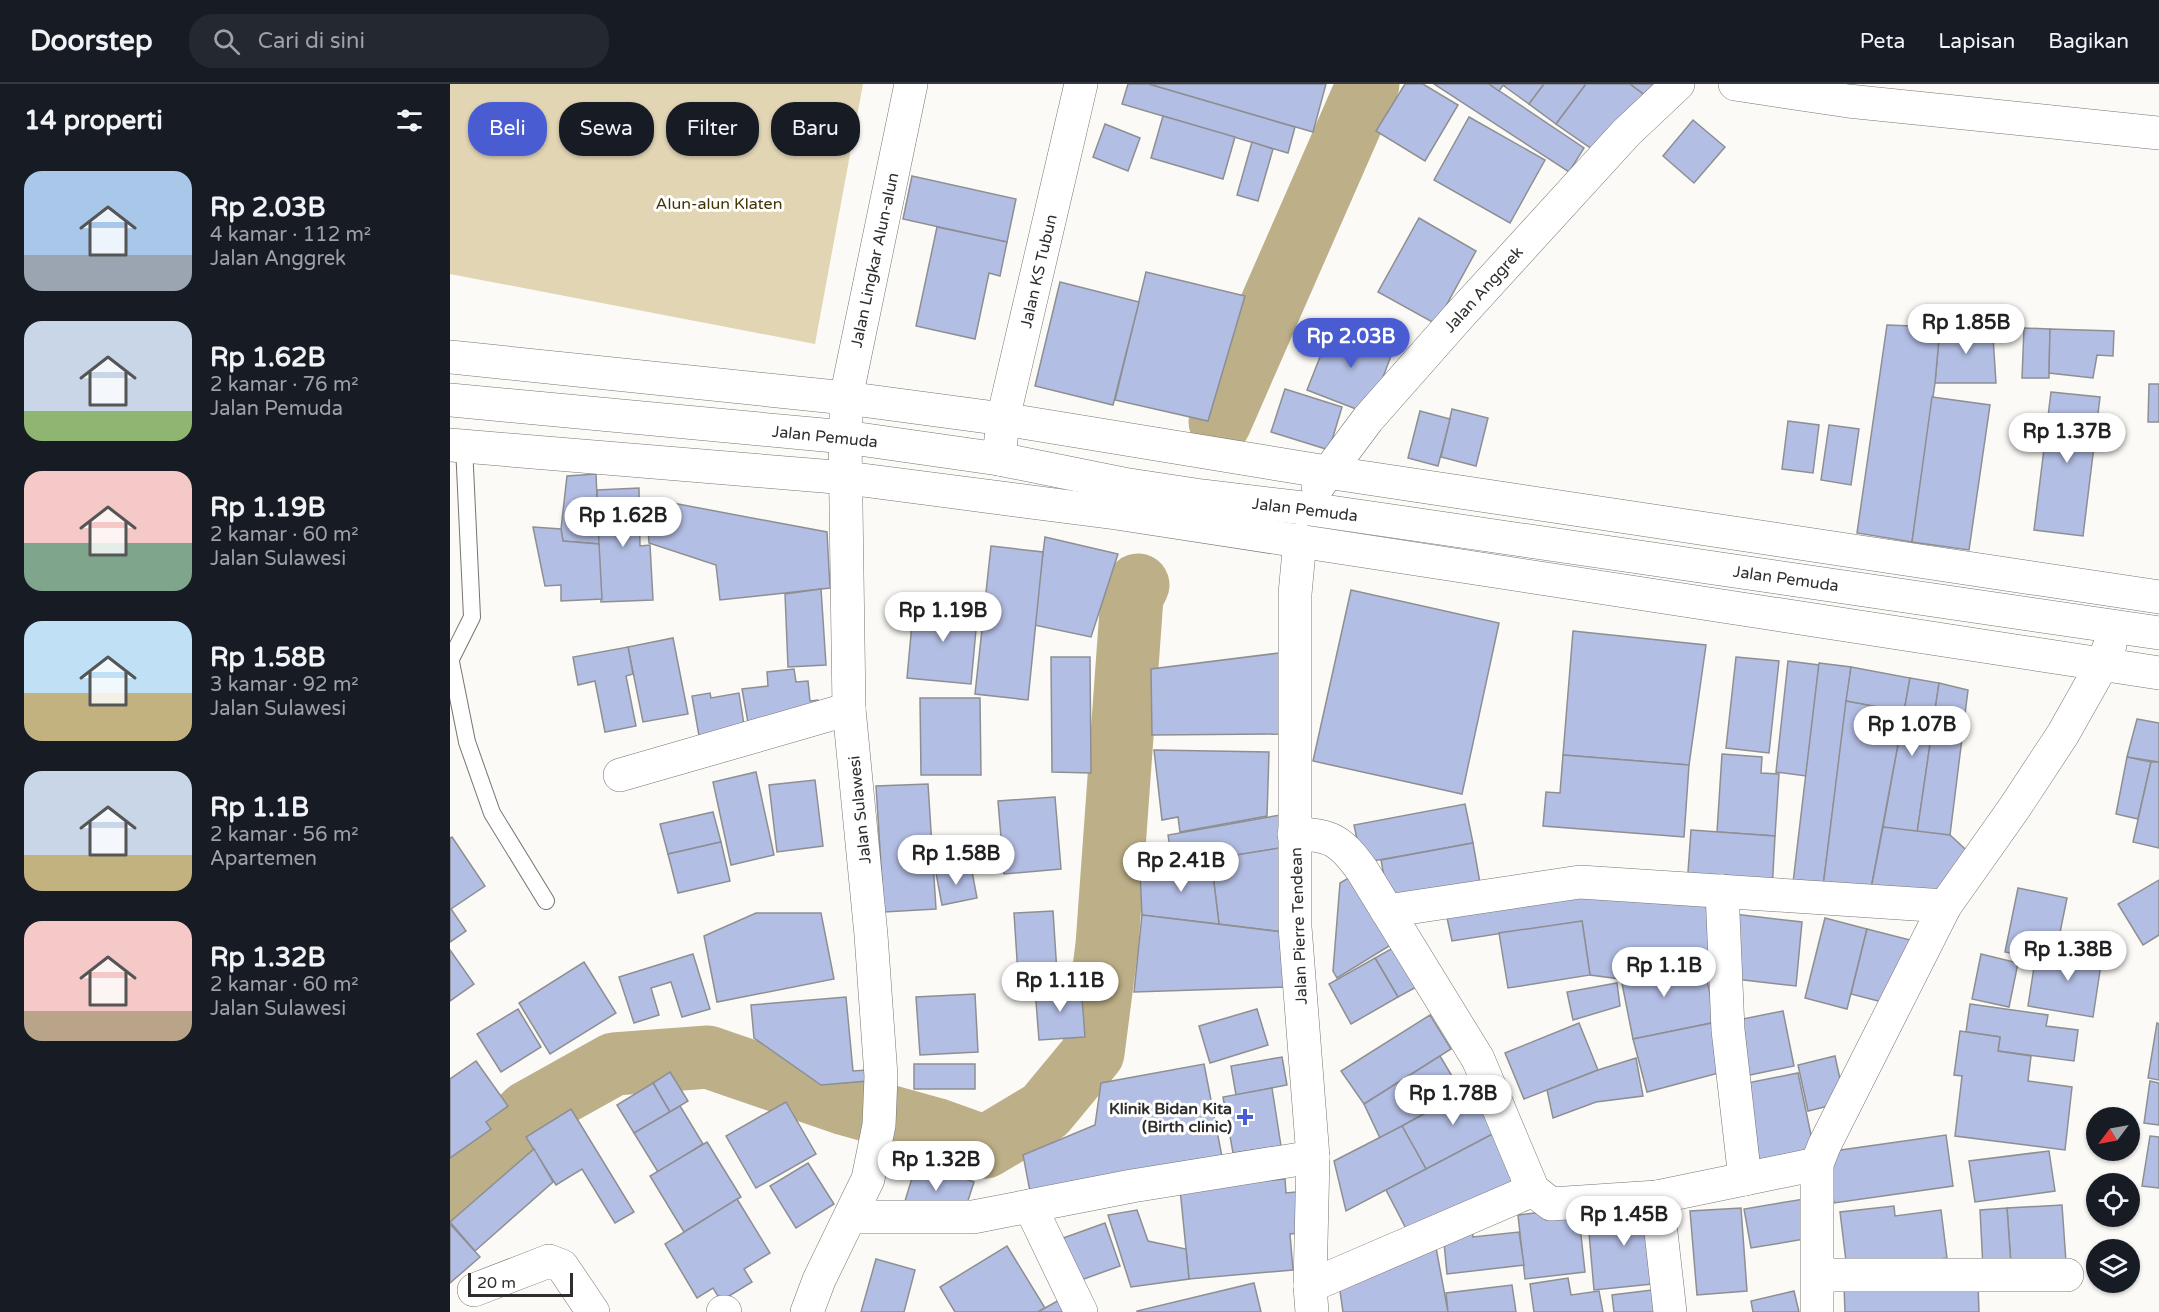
<!DOCTYPE html>
<html lang="id">
<head>
<meta charset="utf-8">
<style>
	:root { --surface:#171b24; --page:#242831; --text:#f1f3f6; --muted:#9ea1a6; --line:#363941; --accent:#4a5cd1 }
	body { margin:0; font-family:"Varela Round",sans-serif; background:var(--page); color:var(--text); height:100vh; display:flex; flex-direction:column; font-size:22px; white-space:nowrap }
	* { box-sizing:border-box; margin:0 }
	p { font-size:20px; color:var(--muted) }
	.icon { flex:none; width:33px; height:33px; fill:none; stroke:currentColor; stroke-width:2; stroke-linecap:round; stroke-linejoin:round }
	.map { position:relative; flex:1; overflow:hidden }
	.sheet { display:flex; flex-direction:column; background:var(--surface); width:450px }
	.sheet>* { flex:none }
	.hud { position:absolute; left:18px; top:18px; width:570px; height:54px; display:flex; gap:12px }
	.needle { width:39px; rotate:238deg }
	.fabs { position:absolute; left:1636px; top:1023px; display:grid; gap:12px }
	.fabs a { display:grid; place-items:center; width:54px; height:54px; border-radius:50%; background:var(--surface); box-shadow:0 2px 4px #0004; font-size:30px }
	.scale { position:absolute; left:18px; bottom:15px; width:105px; box-sizing:border-box; padding-left:6px; border:3px solid #2f2e2d; border-top:0; font-size:16px; line-height:21px; white-space:nowrap; color:#2f2e2d; -webkit-text-stroke:4px #fff; paint-order:stroke }
	.price { position:absolute; translate:-50% -51px; padding:0 14px; border-radius:21px; background:#fff; color:#222; font-size:20px; line-height:39px; filter:drop-shadow(0 2px 3px #0008) }
	.price::after { content:''; position:absolute; left:50%; top:36px; width:18px; height:14px; margin-left:-9px; background:inherit; clip-path:polygon(0 0,100% 0,50% 100%) }
	.price.on { background:var(--accent); color:#fff }
	ul { padding:0; list-style:none }
	li { display:flex; align-items:center; gap:18px; height:150px; padding:0 24px }
	li span { display:grid; place-items:center; flex:none; width:168px; height:120px; border-radius:18px; color:#555 }
	li>.icon { margin-inline-start:auto }
	span .icon { width:72px; height:72px; fill:#fffc; stroke-width:1 }
	li b { font-size:26px }
	h2 { display:flex; justify-content:space-between; align-items:center; height:72px; padding:0 24px; font-size:26px }
	.chip { padding:0 21px; border-radius:24px; background:var(--surface); box-shadow:0 2px 4px #0004; font-size:21px; line-height:54px }
	.chip.on { background:var(--accent); color:#fff }
	header { display:flex; align-items:center; gap:36px; box-sizing:border-box; height:84px; padding:0 30px; background:var(--surface); border-bottom:2px solid var(--line) }
	header strong { font-size:28px }
	nav { display:flex; gap:33px; margin-inline-start:auto; font-size:21px }
	.search { width:420px; height:54px; background:var(--page); display:flex; align-items:center; gap:15px; box-sizing:border-box; padding:0 21px; border-radius:24px; color:var(--muted); font-size:22px }
	main { display:flex; flex:1; min-height:0 }
	.map>svg:first-child { display:block }
</style>
</head>
<body>
<header>
<strong>Doorstep</strong>
<div class="search"><svg class="icon" aria-label="search" viewBox="0 0 24 24"><circle cx="10" cy="10" r="6"/><path d="M15 15l6 6"/></svg>Cari di sini</div>
<nav><a>Peta</a><a>Lapisan</a><a>Bagikan</a></nav>
</header>
<main>
<section class="sheet">
<h2>14 properti<svg class="icon" aria-label="filters" viewBox="0 0 24 24"><path d="M4 7h16M4 17h16"/><circle cx="9" cy="7" r="2"/><circle cx="15" cy="17" r="2"/></svg></h2>
<ul>
<li><span style="background:linear-gradient(#a9c7e8 70%,#9aa5b1 0)"><svg class="icon" aria-label="home" viewBox="0 0 24 24"><path d="M3 11l9-7 9 7M6 9v11h12V9"/></svg></span><div><b>Rp 2.03B</b><p>4 kamar · 112 m²</p><p>Jalan Anggrek</p></div></li>
<li><span style="background:linear-gradient(#c9d6e8 75%,#8fb573 0)"><svg class="icon" aria-label="home" viewBox="0 0 24 24"><path d="M3 11l9-7 9 7M6 9v11h12V9"/></svg></span><div><b>Rp 1.62B</b><p>2 kamar · 76 m²</p><p>Jalan Pemuda</p></div></li>
<li><span style="background:linear-gradient(#f6c9c9 60%,#7fa58c 0)"><svg class="icon" aria-label="home" viewBox="0 0 24 24"><path d="M3 11l9-7 9 7M6 9v11h12V9"/></svg></span><div><b>Rp 1.19B</b><p>2 kamar · 60 m²</p><p>Jalan Sulawesi</p></div></li>
<li><span style="background:linear-gradient(#bfe0f5 60%,#c2b280 0)"><svg class="icon" aria-label="home" viewBox="0 0 24 24"><path d="M3 11l9-7 9 7M6 9v11h12V9"/></svg></span><div><b>Rp 1.58B</b><p>3 kamar · 92 m²</p><p>Jalan Sulawesi</p></div></li>
<li><span style="background:linear-gradient(#c9d6e8 70%,#c2b280 0)"><svg class="icon" aria-label="home" viewBox="0 0 24 24"><path d="M3 11l9-7 9 7M6 9v11h12V9"/></svg></span><div><b>Rp 1.1B</b><p>2 kamar · 56 m²</p><p>Apartemen</p></div></li>
<li><span style="background:linear-gradient(#f6c9c9 75%,#b9a48a 0)"><svg class="icon" aria-label="home" viewBox="0 0 24 24"><path d="M3 11l9-7 9 7M6 9v11h12V9"/></svg></span><div><b>Rp 1.32B</b><p>2 kamar · 60 m²</p><p>Jalan Sulawesi</p></div></li>
</ul>
</section>
<div class="map">
<svg width="1709" height="1228" viewBox="0 0 1709 1228">
	<rect width="100%" height="100%" fill="#fbfaf6"/>
	<polygon fill="#e1d5b4" points="0,0 413,0 365,260 0,190"/>
	<g fill="none" stroke-linecap="round" stroke-linejoin="round">
		<g stroke="#bdaf87" stroke-width="63">
			<polyline points="770,338 918,0"/>
			<polyline points="0,1107 78,1028 164,980 258,973 395,1020 485,1045 535,1063 595,1027 643,969 657,861 682,513 688,501"/>
		</g>
	</g>
	<g fill="#b3bee4" stroke="#8e8f92" stroke-width="1.5">
		<polygon points="678,0 699,0 845,43 838,69 672,20"/>
		<polygon points="699,0 876,0 863,48"/>
		<polygon points="955,0 973,0 1008,21 975,77 926,47"/>
		<polygon points="984,0 1039,0 1134,64 1119,88"/>
		<polygon points="1039,0 1054,0 1049,7"/>
		<polygon points="1056,0 1094,0 1079,20 1054,2"/>
		<polygon points="1094,0 1136,0 1106,40 1079,20"/>
		<polygon points="1136,0 1180,0 1204,18 1152,72 1106,40"/>
		<polygon points="1180,0 1212,0 1206,19"/>
		<polygon points="713,32 785,53 773,95 701,74"/>
		<polygon points="1019,33 1095,76 1060,139 984,96"/>
		<polygon points="1243,36 1275,63 1244,99 1213,72"/>
		<polygon points="655,40 690,54 678,87 643,73"/>
		<polygon points="802,58 823,65 808,117 787,111"/>
		<polygon points="462,92 566,115 557,158 453,135"/>
		<polygon points="969,134 1026,167 986,240 928,208"/>
		<polygon points="487,143 557,158 550,192 539,189 525,255 466,242"/>
		<polygon points="696,188 795,212 758,337 665,316"/>
		<polygon points="610,198 689,218 663,321 585,302"/>
		<polygon points="1542,238 1546,299 1485,299 1490,243"/>
		<polygon points="883,240 944,264 919,330 857,306"/>
		<polygon points="1437,241 1490,243 1485,299 1462,458 1407,449"/>
		<polygon points="1574,244 1600,245 1599,294 1572,294"/>
		<polygon points="1600,245 1664,247 1663,272 1647,271 1643,294 1599,289"/>
		<polygon points="1699,300 1709,300 1709,338 1698,338"/>
		<polygon points="835,305 892,323 879,366 821,348"/>
		<polygon points="1601,308 1650,313 1633,452 1584,446"/>
		<polygon points="1482,313 1540,321 1519,466 1462,458"/>
		<polygon points="1002,325 1038,334 1026,382 991,373"/>
		<polygon points="970,327 1000,335 988,382 958,374"/>
		<polygon points="1338,337 1369,341 1363,389 1332,385"/>
		<polygon points="1379,341 1409,345 1401,401 1371,396"/>
		<polygon points="146,390 149,460 113,457 111,445 117,392"/>
		<polygon points="189,404 190,462 200,461 203,516 151,518 147,406"/>
		<polygon points="196,414 377,448 380,504 270,516 266,481 199,459"/>
		<polygon points="83,443 111,445 113,457 149,460 152,515 111,517 111,501 95,502"/>
		<polygon points="595,453 668,470 641,553 584,541"/>
		<polygon points="541,462 593,468 578,616 525,610"/>
		<polygon points="371,505 376,581 338,583 335,510"/>
		<polygon points="901,506 1049,539 1012,710 863,677"/>
		<polygon points="464,518 528,524 521,600 457,594"/>
		<polygon points="1123,547 1256,561 1239,681 1113,671"/>
		<polygon points="223,554 238,630 193,638 178,563"/>
		<polygon points="178,563 183,590 176,592 186,642 155,648 145,597 128,601 123,573"/>
		<polygon points="837,568 838,650 702,651 701,585"/>
		<polygon points="601,573 640,573 641,689 602,688"/>
		<polygon points="1286,573 1329,577 1319,669 1276,664"/>
		<polygon points="1338,577 1369,581 1356,692 1326,688"/>
		<polygon points="1369,579 1401,583 1372,810 1342,807"/>
		<polygon points="1401,583 1460,594 1454,628 1396,617"/>
		<polygon points="344,585 346,598 358,597 360,617 368,616 370,631 300,650 292,605 318,602 317,588"/>
		<polygon points="1460,594 1489,599 1467,749 1433,743"/>
		<polygon points="1489,599 1518,606 1500,751 1467,749"/>
		<polygon points="260,609 261,614 289,609 294,641 251,663 242,612"/>
		<polygon points="470,614 530,614 531,691 471,691"/>
		<polygon points="1396,617 1454,628 1420,810 1372,811"/>
		<polygon points="1687,635 1709,639 1709,678 1677,673"/>
		<polygon points="704,666 819,668 817,732 730,748 728,733 712,736"/>
		<polygon points="1272,670 1312,673 1311,689 1329,690 1325,752 1267,748"/>
		<polygon points="1113,671 1239,681 1234,753 1093,742 1096,708 1110,709"/>
		<polygon points="1677,673 1701,678 1688,735 1666,730"/>
		<polygon points="1701,678 1709,678 1709,764 1683,758"/>
		<polygon points="306,688 324,771 281,781 263,698"/>
		<polygon points="365,696 373,762 327,768 319,701"/>
		<polygon points="478,700 486,825 434,828 426,702"/>
		<polygon points="605,713 611,785 554,790 548,717"/>
		<polygon points="1015,720 1023,759 912,779 904,741"/>
		<polygon points="263,728 271,758 218,770 210,740"/>
		<polygon points="836,730 842,762 723,782 718,751"/>
		<polygon points="1433,743 1500,751 1526,775 1495,820 1420,810"/>
		<polygon points="1241,746 1325,752 1322,807 1237,802"/>
		<polygon points="2,753 35,802 1,825 16,847 0,858 0,754"/>
		<polygon points="271,758 280,797 228,809 218,770"/>
		<polygon points="1023,759 1030,799 938,815 931,776"/>
		<polygon points="842,762 841,849 769,840 761,775"/>
		<polygon points="761,775 769,840 692,831 690,788"/>
		<polygon points="521,782 527,814 492,821 486,789"/>
		<polygon points="902,792 944,859 887,894 883,887 890,799"/>
		<polygon points="1709,796 1709,851 1693,861 1668,820"/>
		<polygon points="1568,804 1617,814 1604,878 1555,868"/>
		<polygon points="1127,805 1259,823 1262,884 1167,874 1171,895 1140,891 1132,837 1002,857 996,829"/>
		<polygon points="603,827 607,889 568,891 564,829"/>
		<polygon points="306,829 371,829 384,895 267,918 254,852"/>
		<polygon points="1284,830 1352,838 1346,902 1277,894"/>
		<polygon points="692,831 841,849 838,903 684,908"/>
		<polygon points="1375,834 1417,845 1397,925 1355,914"/>
		<polygon points="1132,837 1140,891 1058,904 1049,849"/>
		<polygon points="1417,845 1460,856 1444,921 1401,910"/>
		<polygon points="950,860 972,900 948,913 925,874"/>
		<polygon points="1616,860 1653,867 1643,933 1578,922 1585,877 1612,882"/>
		<polygon points="0,866 24,900 0,917"/>
		<polygon points="243,870 260,925 232,933 221,898 201,904 209,931 184,939 169,893"/>
		<polygon points="1531,870 1568,879 1559,923 1522,915"/>
		<polygon points="925,874 948,913 901,940 879,900"/>
		<polygon points="1167,874 1222,880 1225,891 1255,887 1266,938 1183,955"/>
		<polygon points="134,878 166,929 100,970 69,919"/>
		<polygon points="1167,899 1170,922 1123,936 1117,908"/>
		<polygon points="631,901 635,953 589,956 585,905"/>
		<polygon points="525,910 528,968 470,971 466,913"/>
		<polygon points="396,913 403,987 417,986 418,997 371,1001 304,954 301,921"/>
		<polygon points="1520,920 1598,931 1596,942 1628,946 1624,977 1548,967 1550,953 1516,948"/>
		<polygon points="68,925 91,963 51,988 27,950"/>
		<polygon points="807,925 818,961 760,979 749,942"/>
		<polygon points="1333,927 1344,982 1290,993 1278,938"/>
		<polygon points="980,931 1001,965 914,1020 891,987"/>
		<polygon points="1272,937 1280,986 1197,1008 1183,955"/>
		<polygon points="1129,939 1148,986 1074,1015 1055,969"/>
		<polygon points="1707,939 1709,940 1709,996 1698,994"/>
		<polygon points="1510,947 1550,953 1548,967 1581,972 1578,997 1622,1003 1615,1066 1505,1052 1512,992 1504,991"/>
		<polygon points="990,972 1012,1009 930,1054 914,1020"/>
		<polygon points="1385,972 1395,1018 1358,1027 1348,981"/>
		<polygon points="832,973 837,1001 786,1011 781,982"/>
		<polygon points="1186,974 1193,1012 1146,1018 1103,1034 1097,1006 1148,986"/>
		<polygon points="26,977 58,1022 36,1038 41,1045 0,1074 0,995"/>
		<rect x="464" y="980" width="61" height="25"/>
		<polygon points="754,980 774,1083 582,1118 573,1071 645,1041 651,999"/>
		<polygon points="220,988 238,1017 220,1028 203,999"/>
		<polygon points="1348,989 1365,1070 1297,1092 1287,1001"/>
		<polygon points="1700,997 1709,999 1709,1041 1694,1039"/>
		<polygon points="203,999 220,1028 184,1049 167,1021"/>
		<polygon points="1030,999 1054,1044 976,1085 952,1042"/>
		<polygon points="822,1004 831,1062 783,1069 773,1013"/>
		<polygon points="336,1018 366,1070 306,1104 276,1052"/>
		<polygon points="230,1022 253,1060 208,1088 184,1049"/>
		<polygon points="121,1025 184,1128 165,1139 132,1085 106,1101 76,1053"/>
		<polygon points="952,1042 976,1085 896,1127 884,1077"/>
		<polygon points="1054,1044 1080,1105 962,1156 936,1106"/>
		<polygon points="1496,1051 1503,1102 1384,1119 1377,1068"/>
		<polygon points="1700,1052 1709,1053 1709,1104 1692,1102"/>
		<polygon points="257,1058 291,1113 234,1148 200,1092"/>
		<polygon points="84,1065 103,1098 25,1167 0,1138"/>
		<polygon points="1599,1067 1605,1107 1525,1118 1519,1077"/>
		<polygon points="467,1078 524,1098 514,1129 451,1130"/>
		<polygon points="358,1079 384,1120 346,1144 320,1102"/>
		<polygon points="835,1095 836,1109 856,1107 860,1148 840,1150 843,1186 739,1195 730,1105"/>
		<polygon points="287,1115 320,1169 294,1185 302,1198 271,1217 263,1204 247,1214 215,1160"/>
		<polygon points="1354,1115 1361,1154 1301,1164 1294,1125"/>
		<polygon points="1205,1120 1212,1199 1144,1206 1137,1126"/>
		<polygon points="1612,1121 1616,1178 1561,1181 1557,1124"/>
		<polygon points="1444,1122 1445,1132 1491,1126 1497,1174 1397,1185 1390,1128"/>
		<polygon points="1128,1124 1135,1188 1075,1195 1068,1131"/>
		<polygon points="1291,1124 1297,1207 1247,1211 1240,1127"/>
		<polygon points="1557,1124 1561,1181 1533,1184 1530,1126"/>
		<polygon points="687,1126 698,1157 736,1165 739,1195 681,1203 658,1131"/>
		<polygon points="655,1139 670,1182 620,1200 605,1157"/>
		<polygon points="0,1140 30,1173 0,1199"/>
		<polygon points="1022,1144 1023,1153 1069,1148 1074,1181 997,1190 993,1148"/>
		<polygon points="984,1153 998,1228 893,1228 888,1193"/>
		<polygon points="557,1162 595,1224 588,1228 505,1228 490,1203"/>
		<polygon points="426,1175 465,1186 454,1228 411,1228"/>
		<polygon points="1118,1194 1121,1211 1149,1207 1153,1228 1084,1228 1080,1200"/>
		<polygon points="804,1199 811,1228 687,1228 687,1227"/>
		<polygon points="1528,1199 1529,1228 1395,1228 1394,1202"/>
		<polygon points="1062,1201 1066,1228 998,1228 996,1209"/>
		<polygon points="1210,1205 1213,1228 1164,1228 1162,1211"/>
		<polygon points="1344,1207 1349,1228 1303,1228 1301,1217"/>
		<polygon points="611,1215 619,1228 588,1228 595,1224"/>
	</g>
	<g fill="none" stroke-linecap="round" stroke-linejoin="round">
		<defs>
			<g id="service">
				<polyline points="0,573 17,658 42,729 96,817"/>
				<polyline points="1,575 22,533 14,362"/>
			</g>
			<g id="minor">
				<polyline points="1285,0 1398,17 1709,49"/>
				<polyline points="0,273 396,314 553,335 877,388 1709,513"/>
				<polyline points="396,336 396,314 461,0"/>
				<polyline points="0,361 397,394 666,429 1709,589"/>
				<polyline points="868,402 918,335 1008,233 1176,49 1228,0"/>
				<polyline points="170,691 399,625"/>
				<path d="M844,750c37,0 47,7 68,36l116,189 55,131 18,14 106,-7 160,-33"/>
				<polyline points="1272,807 1278,946 1295,1095"/>
				<polyline points="937,827 1130,798 1495,822"/>
				<polyline points="1207,1113 1220,1228"/>
				<polyline points="580,1122 631,1228"/>
				<polyline points="400,1133 523,1133 682,1102 863,1073"/>
				<polyline points="1368,1191 1617,1191"/>
				<polyline points="860,1202 1083,1106"/>
				<polyline points="24,1206 99,1177 112,1182 143,1228"/>
				<polyline points="273,1228 275,1228"/>
				<polyline points="1367,1228 1367,1080 1374,1062 1495,822 1565,723 1613,650 1653,579 1660,561"/>
			</g>
			<g id="tertiary">
				<polyline points="549,375 553,335 631,0"/>
				<polyline points="850,456 845,510 845,843 863,1073 860,1202 862,1228"/>
				<polyline points="357,1228 369,1196 418,1095 429,1041 431,992 421,851 399,625 395,353"/>
			</g>
			<polyline id="secondary" points="0,316 395,353 549,375 673,400 752,412 853,424 1709,549"/>
		</defs>
		<use href="#service" stroke="#767572" stroke-width="18"/>
		<use href="#minor" stroke="#767572" stroke-width="34"/>
		<use href="#tertiary" stroke="#767572" stroke-width="34"/>
		<use href="#secondary" stroke="#767572" stroke-width="34"/>
		<use href="#service" stroke="#fff" stroke-width="16"/>
		<use href="#minor" stroke="#fff" stroke-width="33"/>
		<use href="#tertiary" stroke="#fff" stroke-width="33"/>
		<use href="#secondary" stroke="#fff" stroke-width="33"/>
	</g>
	<path fill="#4a5cd1" stroke="#fff" stroke-width="2" d="M792 1024h6v6h6v6h-6v6h-6v-6h-6v-6h6z"/>
	<g text-anchor="middle" stroke-width="6" stroke-linejoin="round" paint-order="stroke">
		<g font-size="16" fill="#433400" stroke="#fff">
			<text x="269" y="125">Alun-alun Klaten</text>
		</g>
		<g font-size="16" fill="#2f2e2d" stroke="#fff">
			<text transform="translate(424 176) rotate(-78)" y="6">Jalan Lingkar Alun-alun</text>
			<text transform="translate(588 187) rotate(-77)" y="6">Jalan KS Tubun</text>
			<text transform="translate(1033 205) rotate(-48)" y="6">Jalan Anggrek</text>
			<text transform="translate(375 352) rotate(6)" y="6">Jalan Pemuda</text>
			<text transform="translate(855 425) rotate(7)" y="6">Jalan Pemuda</text>
			<text transform="translate(1336 494) rotate(8)" y="6">Jalan Pemuda</text>
			<text transform="translate(409 726) rotate(-96)" y="6">Jalan Sulawesi</text>
			<text transform="translate(848 842) rotate(-92)" y="6">Jalan Pierre Tendean</text>
		</g>
		<g font-size="16" font-weight="bold" fill="#2f2e2d" stroke="#fff" text-anchor="end">
			<text x="782" y="1030">Klinik Bidan Kita<tspan x="782" dy="18">(Birth clinic)</tspan></text>
		</g>
	</g>
</svg>
<div class="fabs">
<a><svg class="needle" viewBox="-14 -14 28 28"><path d="M0-13l5 13h-10z" fill="#e53935"/><path d="M0 13l5-13h-10z" fill="#9ea1a6"/></svg></a>
<a><svg class="icon" aria-label="locate" viewBox="0 0 24 24"><circle cx="12" cy="12" r="6"/><path d="M12 2v4M12 18v4M2 12h4M18 12h4"/></svg></a>
<a><svg class="icon" aria-label="layers" viewBox="0 0 24 24"><path d="M12 4l9 5-9 5-9-5zM3 14l9 5 9-5"/></svg></a>
</div>
<div class="scale">20 m</div>
<b class="price" style="left:1516px;top:271px">Rp 1.85B</b>
<b class="price on" style="left:901px;top:285px">Rp 2.03B</b>
<b class="price" style="left:1617px;top:380px">Rp 1.37B</b>
<b class="price" style="left:173px;top:464px">Rp 1.62B</b>
<b class="price" style="left:493px;top:559px">Rp 1.19B</b>
<b class="price" style="left:1462px;top:673px">Rp 1.07B</b>
<b class="price" style="left:506px;top:802px">Rp 1.58B</b>
<b class="price" style="left:731px;top:809px">Rp 2.41B</b>
<b class="price" style="left:1618px;top:898px">Rp 1.38B</b>
<b class="price" style="left:1214px;top:914px">Rp 1.1B</b>
<b class="price" style="left:610px;top:929px">Rp 1.11B</b>
<b class="price" style="left:1003px;top:1042px">Rp 1.78B</b>
<b class="price" style="left:486px;top:1108px">Rp 1.32B</b>
<b class="price" style="left:1174px;top:1163px">Rp 1.45B</b>
<div class="hud">
<a class="chip on">Beli</a>
<a class="chip">Sewa</a>
<a class="chip">Filter</a>
<a class="chip">Baru</a>
</div>
</div>
</main>
</body>
</html>
